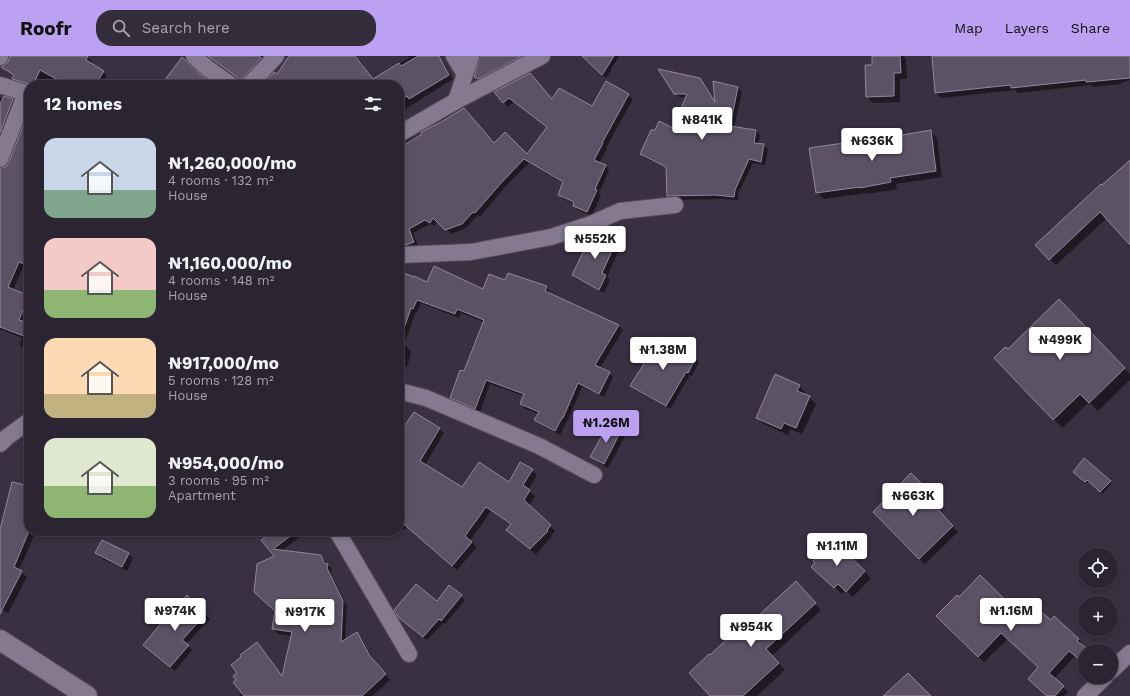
<!DOCTYPE html>
<html lang="en">
<head>
<meta charset="utf-8">
<style>
	:root { --surface:#2b2432; --page:#332c3a; --text:#f1f3f6; --muted:#a6a4ac; --line:#47414d; --accent:#bca0f2 }
	body { margin:0; font-family:"Work Sans",sans-serif; background:var(--page); color:var(--text); height:100vh; display:flex; flex-direction:column; font-size:15px; white-space:nowrap }
	* { box-sizing:border-box; margin:0 }
	p { font-size:13px; color:var(--muted) }
	.icon { flex:none; width:22px; height:22px; fill:none; stroke:currentColor; stroke-width:2; stroke-linecap:round; stroke-linejoin:round }
	.map { position:relative; flex:1; overflow:hidden }
	.drawer { position:absolute; left:24px; top:24px; width:380px; height:456px; display:flex; flex-direction:column; background:var(--surface); border-radius:16px; box-shadow:0 2px 6px #0003,0 0 0 1px var(--line) }
	.drawer>* { flex:none }
	.controls { position:absolute; left:1078px; top:492px; display:grid; gap:8px }
	.controls a { display:grid; place-items:center; width:40px; height:40px; border-radius:50%; background:var(--surface); box-shadow:0 2px 6px #0003,0 0 0 1px var(--line); font-size:20px }
	.price { position:absolute; translate:-50% -34px; padding:0 9px; border-radius:4px; background:#fff; color:#222; font-size:13px; line-height:26px; filter:drop-shadow(0 1px 2px #0008) }
	.price::after { content:''; position:absolute; left:50%; top:24px; width:12px; height:9px; margin-left:-6px; background:inherit; clip-path:polygon(0 0,100% 0,50% 100%) }
	.price.active { background:var(--accent); color:#111 }
	ul { padding:0; list-style:none }
	li { display:flex; align-items:center; gap:12px; height:100px; padding:0 20px }
	li span { display:grid; place-items:center; flex:none; width:112px; height:80px; border-radius:12px; color:#555 }
	li>.icon { margin-inline-start:auto }
	span .icon { width:48px; height:48px; fill:#fffc; stroke-width:1 }
	li b { font-size:17px }
	h2 { display:flex; justify-content:space-between; align-items:center; height:48px; padding:0 20px; font-size:17px }
	header { display:flex; align-items:center; gap:24px; box-sizing:border-box; height:56px; padding:0 20px; background:var(--accent); color:#111 }
	header strong { font-size:19px }
	nav { display:flex; gap:22px; margin-inline-start:auto; font-size:14px }
	.search { width:280px; height:36px; background:var(--page); display:flex; align-items:center; gap:10px; box-sizing:border-box; padding:0 14px; border-radius:16px; color:var(--muted); font-size:15px }
	.map>svg:first-child { display:block }
</style>
</head>
<body>
<header>
<strong>Roofr</strong>
<div class="search"><svg class="icon" aria-label="search" viewBox="0 0 24 24"><circle cx="10" cy="10" r="6"/><path d="M15 15l6 6"/></svg>Search here</div>
<nav><a>Map</a><a>Layers</a><a>Share</a></nav>
</header>
<div class="map">
<svg width="1130" height="640" viewBox="0 0 1130 640">
	<rect width="100%" height="100%" fill="#393042"/>
	<g fill="#0007">
		<polygon points="10,0 86,0 92,5 90,8 103,16 107,20 101,29 29,29 29,30 17,26 13,22 14,20 1,11 9,6"/>
		<polygon points="214,0 258,0 265,7 244,29 239,23 224,12"/>
		<polygon points="290,0 355,0 364,9 363,11 373,24 409,2 408,0 440,0 453,23 399,57 399,29 263,29 277,19"/>
		<polygon points="481,0 516,0 521,6 479,25 475,21"/>
		<polygon points="594,0 619,0 606,22 590,7"/>
		<polygon points="873,0 903,0 906,3 907,23 900,23 900,46 873,47 867,41 873,10"/>
		<polygon points="933,0 1130,0 1130,24 1121,27 1121,28 1092,31 1091,29 1018,37 1015,34 941,42 936,37"/>
		<polygon points="714,27 738,32 742,36 734,71 756,75 760,79 758,88 764,89 768,93 765,109 753,107 738,138 738,144 721,143 672,144 668,140 667,112 645,102 641,98 673,73 686,41 679,41 675,37 703,28 716,47"/>
		<polygon points="495,36 553,44 592,52 628,39 633,43 606,92 607,93 599,108 605,110 609,114 599,138 601,139 592,160 578,154 574,150 575,148 563,143 559,139 564,128 529,107 506,130 480,161 478,159 466,172 451,178 437,165 435,170 430,168 413,177 418,190 399,195 399,88 404,87 442,67 494,88 527,100 548,72 514,46 508,51"/>
		<polygon points="4,41 13,44 17,48 0,91 0,42 3,43"/>
		<polygon points="29,58 29,212 24,209 13,234 29,241 29,294 24,293 20,289 22,282 0,273 0,113 6,111 10,107"/>
		<polygon points="930,75 937,82 942,121 896,128 897,133 868,138 867,137 824,143 817,137 843,88 845,90"/>
		<polygon points="1130,105 1130,188 1107,162 1056,209 1050,203 1102,130"/>
		<polygon points="598,177 617,185 621,189 607,221 610,224 604,237 577,223 573,219"/>
		<polygon points="399,215 428,228 483,234 505,226 546,231 550,236 550,238 619,270 623,274 600,312 609,317 613,321 604,341 582,331 567,366 567,365 560,379 540,368 535,364 539,358 525,353 521,348 524,340 490,328 480,356 455,346 451,342 465,317 484,266 461,257 459,262 421,247 417,256 416,256 403,290 407,291 411,296 407,311 399,310"/>
		<polygon points="1059,245 1130,318 1130,324 1098,355 1089,346 1062,372 995,302 1008,295"/>
		<polygon points="695,302 699,306 692,320 690,319 670,353 635,334 632,330"/>
		<polygon points="799,330 805,336 804,339 809,341 816,348 802,378 790,373 788,379 764,368 757,362"/>
		<polygon points="439,372 444,377 425,409 463,433 509,427 532,414 537,419 528,434 535,440 529,450 555,475 551,479 552,480 536,498 512,479 511,469 491,455 470,485 477,491 457,514 407,471 404,474 399,469 399,381"/>
		<polygon points="621,374 626,378 608,412 596,405 591,401"/>
		<polygon points="1084,404 1112,427 1102,438 1089,425 1088,427 1076,418"/>
		<polygon points="911,419 935,442 930,446 958,476 925,508 874,456"/>
		<polygon points="29,431 29,475 36,475 19,514 27,521 8,557 0,553 0,475"/>
		<polygon points="275,475 304,475 305,477 281,495 320,500 332,513 331,518 347,550 345,584 357,577 361,582 375,606 390,624 372,640 239,640 243,636 237,624 243,601 258,589 263,594 283,621 292,580 278,578 273,573 276,555 275,501 263,484"/>
		<polygon points="102,485 128,498 133,502 127,515 101,502 96,497"/>
		<polygon points="864,516 871,522 853,541 845,534 842,538 819,517"/>
		<polygon points="450,530 465,544 445,568 443,567 427,584 404,565 437,546"/>
		<polygon points="802,533 821,554 772,600 785,614 757,640 712,640 745,573"/>
		<polygon points="187,541 210,563 186,588 192,594 175,615 149,593"/>
		<polygon points="937,560 1030,568 1051,566 1054,562 1079,584 1084,590 1083,591 1089,595 1085,595 1085,608 1075,600 1054,623 1068,636 1064,640 1048,640 1039,612 1008,583 984,606"/>
	</g>
	<g fill="#5c5266" stroke="#92879d">
		<polygon points="10,0 88,0 86,4 104,15 95,29 67,29 40,14 33,29 32,29 12,23 14,19 1,11 8,6"/>
		<polygon points="208,0 259,0 261,2 242,23 240,26 237,21"/>
		<polygon points="289,0 355,0 373,23 399,7 401,10 418,0 439,0 449,19 409,43 407,40 399,44 399,29 262,29 274,16 277,18"/>
		<polygon points="480,0 522,0 478,23 474,21"/>
		<polygon points="582,0 614,0 602,19"/>
		<polygon points="872,0 900,0 901,17 894,17 894,40 866,41 865,9 872,9"/>
		<polygon points="932,0 1130,0 1130,22 1086,26 1086,24 1011,32 1011,29 935,37"/>
		<polygon points="182,1 200,18 215,29 161,29"/>
		<polygon points="658,13 700,22 715,46 713,25 738,31 730,70 756,74 754,87 764,88 761,106 749,103 735,134 734,141 716,139 667,140 666,111 640,98 651,74 655,74 659,65 673,72 687,38 674,38"/>
		<polygon points="530,17 552,43 559,32 592,50 606,25 629,38 602,87 603,87 594,104 606,109 595,133 597,134 587,156 573,150 574,146 558,139 563,126 524,103 502,126 475,157 473,156 462,168 445,174 433,162 430,167 425,164 409,173 414,186 406,189 399,189 399,92 422,78 421,76 441,66 464,52 494,87 505,76 527,98 547,71 509,42 503,47 494,36"/>
		<polygon points="4,40 13,43 0,77 0,48"/>
		<polygon points="29,55 29,210 19,206 8,231 29,240 19,264 29,267 29,282 0,271 0,112 6,111 9,106"/>
		<polygon points="931,74 936,115 890,122 891,126 860,132 860,131 816,137 809,92 844,87 844,89"/>
		<polygon points="1130,104 1130,189 1100,156 1049,204 1035,189 1101,128 1102,129"/>
		<polygon points="598,175 617,184 602,217 606,219 599,234 572,219 592,178"/>
		<polygon points="434,210 483,233 489,218 505,224 508,217 547,230 545,235 619,269 595,309 610,316 599,338 578,327 563,362 562,362 555,375 534,364 539,356 520,348 524,338 486,324 475,353 450,342 460,314 464,315 484,264 457,253 455,258 417,244 413,253 411,252 401,281 399,281 399,215 414,221 414,220 427,226"/>
		<polygon points="1059,243 1125,312 1089,347 1080,338 1053,364 994,302 1005,291 1008,293"/>
		<polygon points="658,281 696,301 688,317 686,316 666,350 630,330 639,315 640,315"/>
		<polygon points="775,318 800,329 797,335 810,340 796,372 784,367 781,373 756,362"/>
		<polygon points="414,356 440,372 420,405 462,431 479,406 509,426 520,406 533,413 523,429 530,434 524,444 551,469 547,474 548,475 530,493 506,474 511,468 486,451 465,480 472,486 452,510 399,464 399,366 405,369"/>
		<polygon points="609,367 622,373 604,408 590,401"/>
		<polygon points="1084,402 1111,425 1100,436 1087,424 1085,426 1073,416"/>
		<polygon points="911,417 930,436 926,440 953,470 919,503 873,456"/>
		<polygon points="12,426 29,430 29,475 14,511 22,515 0,558 0,474"/>
		<polygon points="273,475 297,475 273,493 321,499 324,507 328,508 327,512 343,545 341,586 357,576 370,600 386,618 362,640 244,640 233,626 236,624 233,620 237,617 231,609 241,601 240,599 257,586 282,620 292,576 272,573 275,555 254,536 257,508 274,500 261,484"/>
		<polygon points="102,484 129,497 122,511 95,497"/>
		<polygon points="832,484 865,515 846,536 838,528 834,532 811,511 815,507 813,505"/>
		<polygon points="980,519 1029,567 1040,555 1051,564 1054,560 1079,583 1077,585 1085,591 1085,608 1069,595 1049,617 1064,630 1055,640 1047,640 1028,623 1038,611 1001,577 978,601 936,560 957,539 959,541"/>
		<polygon points="796,525 816,547 766,593 779,607 743,640 710,640 689,617 709,598 710,599 742,569 745,572"/>
		<polygon points="416,528 437,545 449,529 462,539 441,565 439,563 423,581 398,561 394,554"/>
		<polygon points="187,539 206,558 182,584 189,589 170,611 143,589 163,565"/>
		<polygon points="908,617 931,640 883,640"/>
	</g>
	<g fill="none" stroke-linecap="round" stroke-linejoin="round">
		<defs>
			<g id="minor">
				<polyline points="194,0 206,11 231,29"/>
				<polyline points="454,0 465,18"/>
				<polyline points="0,1 0,0"/>
				<polyline points="0,29 29,38"/>
				<polyline points="249,29 276,0"/>
				<polyline points="456,45 471,0"/>
				<polyline points="399,78 456,45 542,0"/>
				<polyline points="0,103 26,37"/>
				<polyline points="399,199 471,196 551,181 591,168 620,155 675,149"/>
				<polyline points="399,335 426,342 539,390 594,419"/>
				<polyline points="0,388 7,381 29,365"/>
				<polyline points="337,475 409,598"/>
				<polyline points="1111,615 1130,597"/>
				<polyline points="1085,640 1105,621"/>
			</g>
			<polyline id="tertiary" points="0,584 87,640"/>
		</defs>
		<use href="#minor" stroke="#564d5e" stroke-width="18"/>
		<use href="#tertiary" stroke="#564d5e" stroke-width="22"/>
		<use href="#minor" stroke="#84798e" stroke-width="16"/>
		<use href="#tertiary" stroke="#84798e" stroke-width="20"/>
	</g>
</svg>
<div class="controls">
<a><svg class="icon" aria-label="locate" viewBox="0 0 24 24"><circle cx="12" cy="12" r="6"/><path d="M12 2v4M12 18v4M2 12h4M18 12h4"/></svg></a>
<a>+</a>
<a>−</a>
</div>
<b class="price" style="left:702px;top:85px">₦841K</b>
<b class="price" style="left:872px;top:106px">₦636K</b>
<b class="price" style="left:595px;top:204px">₦552K</b>
<b class="price" style="left:1060px;top:305px">₦499K</b>
<b class="price" style="left:663px;top:315px">₦1.38M</b>
<b class="price active" style="left:606px;top:388px">₦1.26M</b>
<b class="price" style="left:913px;top:461px">₦663K</b>
<b class="price" style="left:837px;top:511px">₦1.11M</b>
<b class="price" style="left:175px;top:576px">₦974K</b>
<b class="price" style="left:1011px;top:576px">₦1.16M</b>
<b class="price" style="left:305px;top:577px">₦917K</b>
<b class="price" style="left:751px;top:592px">₦954K</b>
<section class="drawer">
<h2>12 homes<svg class="icon" aria-label="filters" viewBox="0 0 24 24"><path d="M4 7h16M4 17h16"/><circle cx="9" cy="7" r="2"/><circle cx="15" cy="17" r="2"/></svg></h2>
<ul>
<li><span style="background:linear-gradient(#c9d6e8 65%,#7fa58c 0)"><svg class="icon" aria-label="home" viewBox="0 0 24 24"><path d="M3 11l9-7 9 7M6 9v11h12V9"/></svg></span><div><b>₦1,260,000/mo</b><p>4 rooms · 132 m²</p><p>House</p></div></li>
<li><span style="background:linear-gradient(#f6c9c9 65%,#8fb573 0)"><svg class="icon" aria-label="home" viewBox="0 0 24 24"><path d="M3 11l9-7 9 7M6 9v11h12V9"/></svg></span><div><b>₦1,160,000/mo</b><p>4 rooms · 148 m²</p><p>House</p></div></li>
<li><span style="background:linear-gradient(#ffd9b3 70%,#c2b280 0)"><svg class="icon" aria-label="home" viewBox="0 0 24 24"><path d="M3 11l9-7 9 7M6 9v11h12V9"/></svg></span><div><b>₦917,000/mo</b><p>5 rooms · 128 m²</p><p>House</p></div></li>
<li><span style="background:linear-gradient(#dfe7d0 60%,#8fb573 0)"><svg class="icon" aria-label="home" viewBox="0 0 24 24"><path d="M3 11l9-7 9 7M6 9v11h12V9"/></svg></span><div><b>₦954,000/mo</b><p>3 rooms · 95 m²</p><p>Apartment</p></div></li>
</ul>
</section>
</div>
</body>
</html>
